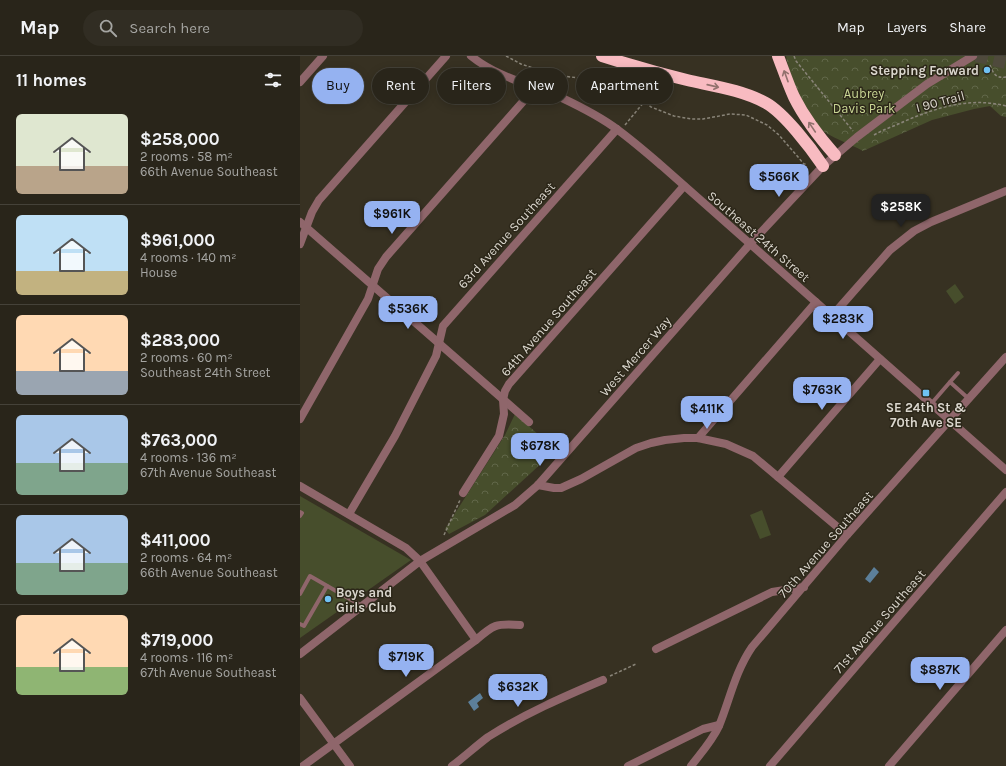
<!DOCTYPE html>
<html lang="en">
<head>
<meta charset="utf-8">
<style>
	:root { --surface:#29251a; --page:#312d23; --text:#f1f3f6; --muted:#a5a5a2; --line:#454239; --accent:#95b2f1 }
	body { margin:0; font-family:Karla,sans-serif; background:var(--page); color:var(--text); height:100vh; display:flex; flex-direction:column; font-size:15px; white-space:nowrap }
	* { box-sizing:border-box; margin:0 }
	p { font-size:13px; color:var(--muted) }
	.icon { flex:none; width:22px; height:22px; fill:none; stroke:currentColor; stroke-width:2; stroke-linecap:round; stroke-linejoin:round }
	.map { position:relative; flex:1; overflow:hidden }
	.sheet { display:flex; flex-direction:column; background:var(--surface); width:300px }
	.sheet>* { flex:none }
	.guide { position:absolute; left:12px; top:12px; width:380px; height:36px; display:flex; gap:8px }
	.price { position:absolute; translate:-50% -34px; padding:0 9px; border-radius:8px; background:var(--accent); color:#111; font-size:13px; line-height:26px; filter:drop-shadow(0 1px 2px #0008) }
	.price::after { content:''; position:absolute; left:50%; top:24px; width:12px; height:9px; margin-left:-6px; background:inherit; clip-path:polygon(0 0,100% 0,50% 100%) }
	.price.current { background:#222; color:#fff }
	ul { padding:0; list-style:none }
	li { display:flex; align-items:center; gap:12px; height:100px; padding:0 16px }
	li+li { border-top:1px solid var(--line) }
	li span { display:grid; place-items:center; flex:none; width:112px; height:80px; border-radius:6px; color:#555 }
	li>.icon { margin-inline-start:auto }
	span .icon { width:48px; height:48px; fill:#fffc; stroke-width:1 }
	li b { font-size:17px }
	h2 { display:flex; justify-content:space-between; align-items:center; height:48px; padding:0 16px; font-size:17px }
	.pill { padding:0 14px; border-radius:18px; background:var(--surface); box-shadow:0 2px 10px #0003,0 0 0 1px var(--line); font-size:14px; line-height:36px }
	.pill.current { background:var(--accent); color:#111 }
	header { display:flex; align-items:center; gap:24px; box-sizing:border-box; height:56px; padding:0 20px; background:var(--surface); border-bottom:1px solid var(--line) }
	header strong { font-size:19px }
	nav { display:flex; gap:22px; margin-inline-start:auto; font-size:14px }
	.search { width:280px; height:36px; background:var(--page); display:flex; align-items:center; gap:10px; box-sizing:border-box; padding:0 14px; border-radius:22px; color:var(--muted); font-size:15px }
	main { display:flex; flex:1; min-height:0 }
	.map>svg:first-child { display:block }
</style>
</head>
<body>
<header>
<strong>Map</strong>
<div class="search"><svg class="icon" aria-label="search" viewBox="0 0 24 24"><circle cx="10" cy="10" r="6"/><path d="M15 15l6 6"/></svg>Search here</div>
<nav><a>Map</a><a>Layers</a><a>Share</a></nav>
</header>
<main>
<section class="sheet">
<h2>11 homes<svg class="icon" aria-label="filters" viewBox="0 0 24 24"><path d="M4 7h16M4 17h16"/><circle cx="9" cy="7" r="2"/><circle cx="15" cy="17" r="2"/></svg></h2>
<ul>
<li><span style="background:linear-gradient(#dfe7d0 65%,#b9a48a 0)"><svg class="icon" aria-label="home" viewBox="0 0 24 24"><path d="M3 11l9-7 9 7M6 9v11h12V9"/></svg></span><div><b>$258,000</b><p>2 rooms · 58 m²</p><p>66th Avenue Southeast</p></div></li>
<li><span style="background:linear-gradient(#bfe0f5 70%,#c2b280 0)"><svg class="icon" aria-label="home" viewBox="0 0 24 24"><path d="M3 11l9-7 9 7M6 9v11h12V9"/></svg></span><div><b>$961,000</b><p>4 rooms · 140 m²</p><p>House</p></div></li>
<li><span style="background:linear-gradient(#ffd9b3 70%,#9aa5b1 0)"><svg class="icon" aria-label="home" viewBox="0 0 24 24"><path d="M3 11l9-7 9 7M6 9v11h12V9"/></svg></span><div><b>$283,000</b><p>2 rooms · 60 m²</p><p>Southeast 24th Street</p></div></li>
<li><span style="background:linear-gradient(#a9c7e8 60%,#7fa58c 0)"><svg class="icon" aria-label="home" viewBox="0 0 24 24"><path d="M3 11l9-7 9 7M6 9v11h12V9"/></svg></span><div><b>$763,000</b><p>4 rooms · 136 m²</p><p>67th Avenue Southeast</p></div></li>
<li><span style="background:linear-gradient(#a9c7e8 60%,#7fa58c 0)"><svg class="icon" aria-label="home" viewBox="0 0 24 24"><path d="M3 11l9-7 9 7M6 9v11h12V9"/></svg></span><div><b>$411,000</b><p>2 rooms · 64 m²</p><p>66th Avenue Southeast</p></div></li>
<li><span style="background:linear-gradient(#ffd9b3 65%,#8fb573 0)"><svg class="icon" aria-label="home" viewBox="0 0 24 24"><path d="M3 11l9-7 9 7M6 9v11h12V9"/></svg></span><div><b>$719,000</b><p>4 rooms · 116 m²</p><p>67th Avenue Southeast</p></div></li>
</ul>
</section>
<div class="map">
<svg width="706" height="710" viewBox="0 0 706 710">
	<defs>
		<pattern id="park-crowns" width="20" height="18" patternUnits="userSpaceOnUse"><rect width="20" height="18" fill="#474e2c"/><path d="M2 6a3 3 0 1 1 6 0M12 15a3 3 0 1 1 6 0" fill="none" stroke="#616749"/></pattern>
	</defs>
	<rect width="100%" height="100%" fill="#373122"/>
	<g fill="#474e2c">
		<polygon points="655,228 664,241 655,248 646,235"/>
		<polygon points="0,440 111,504 0,582"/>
		<polygon points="462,454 471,479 460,483 450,459"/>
	</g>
	<g fill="url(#park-crowns)">
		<path d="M486,0h220v61l-5,-1 -11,-10 -16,3 -42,11 -69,31c-13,-7 -33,-14 -44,-23 -14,-12 -30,-54 -33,-72z"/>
		<polygon points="215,358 256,394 185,459 149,478 145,473 205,379"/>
	</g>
	<g fill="#5c7f9a">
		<polygon points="574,511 579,516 570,527 565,523"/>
		<polygon points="180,637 183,642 177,647 179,651 174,655 168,646"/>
	</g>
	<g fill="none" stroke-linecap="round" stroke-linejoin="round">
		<polyline stroke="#4f4a3c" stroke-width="12" stroke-dasharray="12 6" stroke-linecap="butt" points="676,0 706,7"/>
		<g stroke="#898478" stroke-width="1.5" stroke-dasharray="3 2" stroke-linecap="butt">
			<polyline points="206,0 221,8 254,19 288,23 302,23 317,29 326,33 351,51 374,60 391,63 403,63 430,58 446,59 467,69 479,79 504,108 506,108"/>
			<polyline points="494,0 496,5 553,75"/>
			<path d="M690,9c3,8 6,14 16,12"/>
			<polyline points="325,69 344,46"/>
			<path d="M574,79c10,-6 21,-9 31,-14 33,-14 65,-24 101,-15"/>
			<polyline points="144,479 160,444"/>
			<polyline points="310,620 336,608"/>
		</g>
		<g stroke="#8f666b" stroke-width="4">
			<polyline points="650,326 658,317"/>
			<polyline points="631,348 650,326 669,343"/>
			<polyline points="0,456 2,457 0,460"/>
			<polyline points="0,538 10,520 62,550"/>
			<polyline points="0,568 4,570 27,530"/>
		</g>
		<g stroke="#8f666b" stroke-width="8">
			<polyline points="0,26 23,0"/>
			<polyline points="0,166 229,366"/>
			<polyline points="0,188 12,156 19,144 146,0"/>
			<polyline points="532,260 590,194 614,175 631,166 706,135"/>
			<polyline points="0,363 68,243 78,213 86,201 235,32"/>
			<polyline points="398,382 516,246"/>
			<polyline points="478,421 580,303"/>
			<polyline points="238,429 254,432 261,432 281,423 336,392 351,387 365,384 384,382 398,382 426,388 453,400 547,479"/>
			<polyline points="0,430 106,492 120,505 176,584"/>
			<polyline points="163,437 199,380 204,358 203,344 205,335 209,328 384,130"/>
			<polyline points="49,458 95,380 136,300 143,270 317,73"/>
			<polyline points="356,593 472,536 504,531"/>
			<polyline points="0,642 50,710"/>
			<path d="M3,710l173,-126c17,-15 20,-17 44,-15"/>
			<path d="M152,710c12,-9 24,-20 36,-29 36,-23 75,-40 115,-57"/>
			<polyline points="328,710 403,673 419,669"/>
			<path d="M391,710c10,-13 21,-25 28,-40 11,-27 16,-54 33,-79l95,-112 159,-178"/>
			<polyline points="470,710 706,436"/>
			<polyline points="589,710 706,574"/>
		</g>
		<g stroke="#8f666b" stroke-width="8">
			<path d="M171,0c27,22 60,28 91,42 19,9 39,19 56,32 15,11 30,24 44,36l344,304"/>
			<polyline points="0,598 120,505 215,449 238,429 450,188 523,110 557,81 627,28 673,0"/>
		</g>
		<g stroke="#f8bbc1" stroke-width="12">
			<path d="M302,0c28,9 56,17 85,24 26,6 55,10 79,23 18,10 45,45 57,63"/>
			<path d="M478,0c5,13 10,28 16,41 11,22 25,40 41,58"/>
		</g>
	</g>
	<defs><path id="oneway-shaft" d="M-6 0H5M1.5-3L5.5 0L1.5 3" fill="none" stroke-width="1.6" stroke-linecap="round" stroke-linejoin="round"/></defs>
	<g stroke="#92716d">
		<use href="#oneway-shaft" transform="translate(486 20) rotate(-110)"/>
		<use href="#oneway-shaft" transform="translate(413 30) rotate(13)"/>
		<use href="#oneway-shaft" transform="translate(512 71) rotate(-124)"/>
	</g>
	<g fill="#6fc2f4" stroke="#2c2719" stroke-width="1.5">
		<circle cx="687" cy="14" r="4"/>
		<rect x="622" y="333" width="8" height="8" rx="2"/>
		<circle cx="28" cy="543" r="4"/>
	</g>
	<g text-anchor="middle" stroke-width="3" stroke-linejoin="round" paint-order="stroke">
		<g font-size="13" font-weight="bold" fill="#dad6cd" stroke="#2c2719" text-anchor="end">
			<text x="679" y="19">Stepping Forward</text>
			<text x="626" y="356" text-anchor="middle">SE 24th St &amp;<tspan x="626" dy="15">70th Ave SE</tspan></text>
			<text x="36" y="541" text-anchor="start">Boys and<tspan x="36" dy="15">Girls Club</tspan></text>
		</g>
		<g font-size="13" fill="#cad795" stroke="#2c2719">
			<text x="564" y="42">Aubrey<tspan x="564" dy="15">Davis Park</tspan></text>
		</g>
		<g font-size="13" fill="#dad6cd" stroke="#2c2719">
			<text transform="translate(640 45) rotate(-15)" y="5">I 90 Trail</text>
			<text transform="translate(206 179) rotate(-48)" y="5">63rd Avenue Southeast</text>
			<text transform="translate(459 180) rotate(41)" y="5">Southeast 24th Street</text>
			<text transform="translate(248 266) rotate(-49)" y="5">64th Avenue Southeast</text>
			<text transform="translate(335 300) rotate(-49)" y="5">West Mercer Way</text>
			<text transform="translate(525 488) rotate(-49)" y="5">70th Avenue Southeast</text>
			<text transform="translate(579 565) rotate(-49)" y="5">71st Avenue Southeast</text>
		</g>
	</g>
</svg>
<b class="price" style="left:479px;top:142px">$566K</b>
<b class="price current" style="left:601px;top:172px">$258K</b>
<b class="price" style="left:92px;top:179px">$961K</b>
<b class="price" style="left:108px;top:274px">$536K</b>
<b class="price" style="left:543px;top:284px">$283K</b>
<b class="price" style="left:522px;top:355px">$763K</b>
<b class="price" style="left:407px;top:374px">$411K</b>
<b class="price" style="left:240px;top:411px">$678K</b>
<b class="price" style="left:106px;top:622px">$719K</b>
<b class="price" style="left:640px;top:635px">$887K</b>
<b class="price" style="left:218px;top:652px">$632K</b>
<div class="guide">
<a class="pill current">Buy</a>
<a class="pill">Rent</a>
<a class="pill">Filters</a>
<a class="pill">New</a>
<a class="pill">Apartment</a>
</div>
</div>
</main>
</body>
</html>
